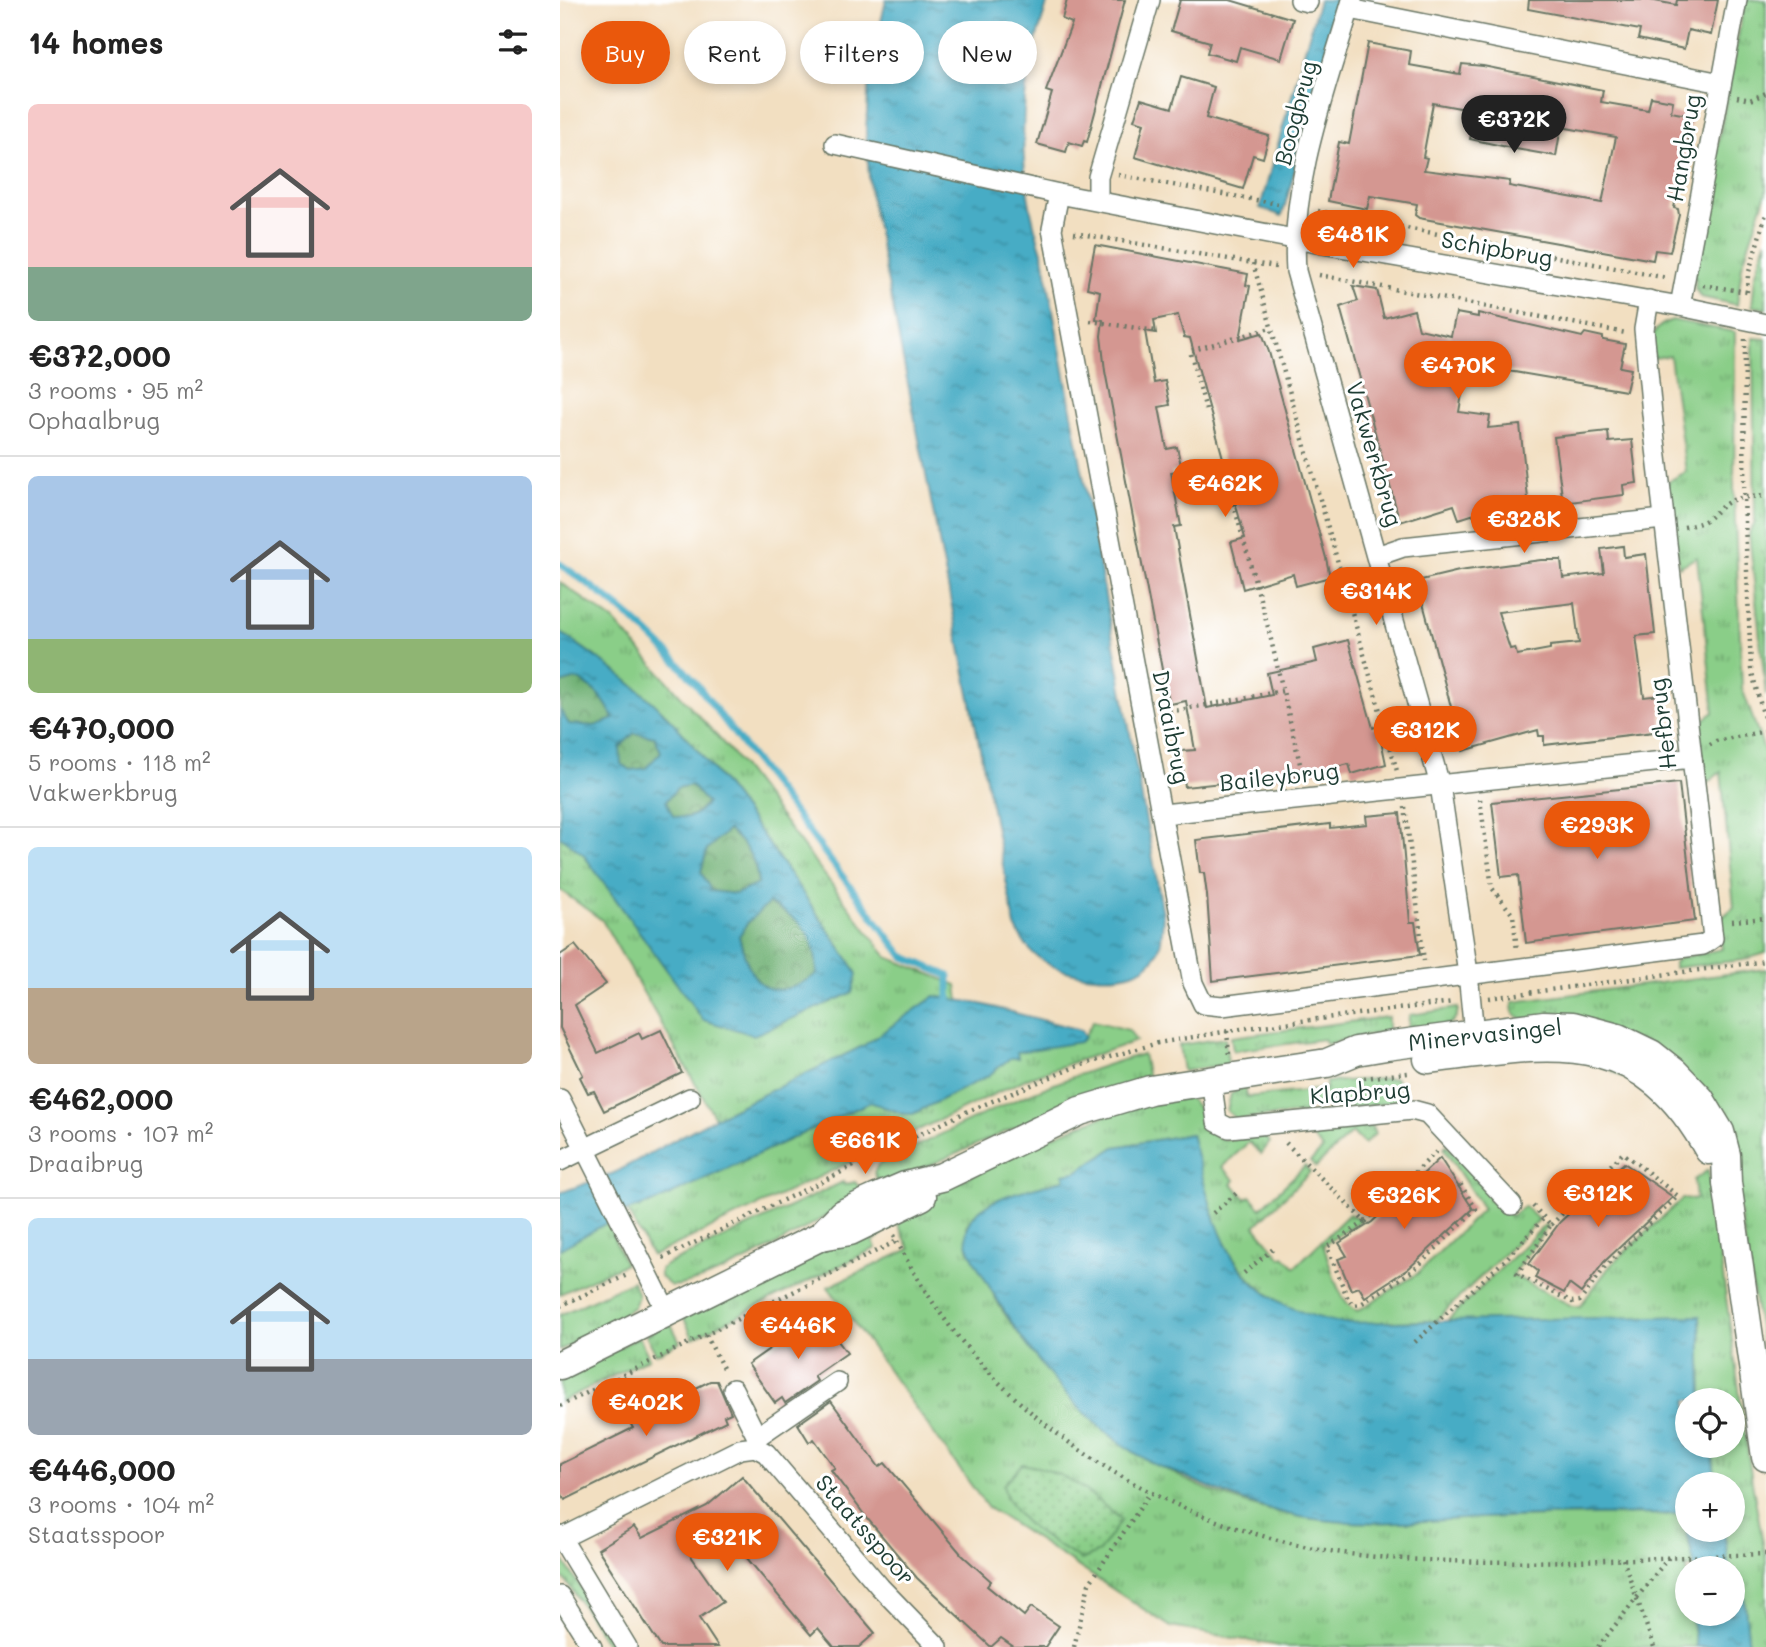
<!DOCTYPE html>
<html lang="en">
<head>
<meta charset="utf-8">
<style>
	:root { --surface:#fff; --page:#f2f2f2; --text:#222; --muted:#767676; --line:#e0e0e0; --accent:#ea580c }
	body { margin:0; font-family:Mali,sans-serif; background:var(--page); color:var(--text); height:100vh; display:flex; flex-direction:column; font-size:26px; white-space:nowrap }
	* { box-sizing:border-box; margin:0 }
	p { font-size:23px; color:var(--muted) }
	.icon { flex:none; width:38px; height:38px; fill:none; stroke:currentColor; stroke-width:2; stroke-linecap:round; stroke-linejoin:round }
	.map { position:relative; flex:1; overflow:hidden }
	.side { display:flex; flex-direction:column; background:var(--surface); width:560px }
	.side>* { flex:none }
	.guide { position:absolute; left:21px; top:21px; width:665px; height:63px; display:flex; gap:14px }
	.tools { position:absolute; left:1115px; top:1388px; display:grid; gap:14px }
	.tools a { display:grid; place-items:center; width:70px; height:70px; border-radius:50%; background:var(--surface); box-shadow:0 4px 10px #0003; font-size:35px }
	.price { position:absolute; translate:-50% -60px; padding:0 16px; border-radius:24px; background:var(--accent); color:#fff; font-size:23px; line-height:46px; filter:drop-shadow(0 2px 4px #0008) }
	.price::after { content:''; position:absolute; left:50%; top:42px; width:21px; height:16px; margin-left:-10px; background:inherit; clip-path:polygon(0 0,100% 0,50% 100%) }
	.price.on { background:#222; color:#fff }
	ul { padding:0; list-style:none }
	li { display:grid; align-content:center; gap:14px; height:371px; padding:0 28px }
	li+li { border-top:2px solid var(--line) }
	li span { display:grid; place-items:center; height:217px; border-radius:10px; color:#555 }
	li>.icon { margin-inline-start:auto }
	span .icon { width:126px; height:126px; fill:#fffc; stroke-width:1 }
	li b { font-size:30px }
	h2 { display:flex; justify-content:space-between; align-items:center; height:84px; padding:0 28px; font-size:30px }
	.tag { padding:0 24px; border-radius:32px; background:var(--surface); box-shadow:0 4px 10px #0003; font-size:24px; line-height:63px }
	.tag.on { background:var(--accent); color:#fff }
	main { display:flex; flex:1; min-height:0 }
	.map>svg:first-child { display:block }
</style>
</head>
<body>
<main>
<section class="side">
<h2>14 homes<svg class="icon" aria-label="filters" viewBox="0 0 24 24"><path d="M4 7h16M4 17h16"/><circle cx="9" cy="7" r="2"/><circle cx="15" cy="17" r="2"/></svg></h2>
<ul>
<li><span style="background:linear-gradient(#f6c9c9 75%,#7fa58c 0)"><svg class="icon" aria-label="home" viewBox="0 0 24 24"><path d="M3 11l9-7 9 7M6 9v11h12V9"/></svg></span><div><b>€372,000</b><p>3 rooms · 95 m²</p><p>Ophaalbrug</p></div></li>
<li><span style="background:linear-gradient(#a9c7e8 75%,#8fb573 0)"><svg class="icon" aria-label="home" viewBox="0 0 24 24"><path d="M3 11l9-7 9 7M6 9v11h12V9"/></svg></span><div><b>€470,000</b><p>5 rooms · 118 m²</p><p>Vakwerkbrug</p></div></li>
<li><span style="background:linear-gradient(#bfe0f5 65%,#b9a48a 0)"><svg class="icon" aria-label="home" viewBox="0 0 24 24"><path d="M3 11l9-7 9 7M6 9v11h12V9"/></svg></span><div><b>€462,000</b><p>3 rooms · 107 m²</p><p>Draaibrug</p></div></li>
<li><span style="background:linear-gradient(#bfe0f5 65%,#9aa5b1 0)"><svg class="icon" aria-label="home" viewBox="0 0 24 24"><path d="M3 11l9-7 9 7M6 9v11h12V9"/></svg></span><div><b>€446,000</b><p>3 rooms · 104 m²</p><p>Staatsspoor</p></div></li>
</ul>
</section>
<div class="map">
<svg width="1206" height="1647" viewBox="0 0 1206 1647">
	<defs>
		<pattern id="grass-tufts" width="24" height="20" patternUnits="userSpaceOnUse" patternTransform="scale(1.75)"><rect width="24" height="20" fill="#8ace88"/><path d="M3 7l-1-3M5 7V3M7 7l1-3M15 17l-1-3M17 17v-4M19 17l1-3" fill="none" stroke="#70a870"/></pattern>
		<pattern id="forest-crowns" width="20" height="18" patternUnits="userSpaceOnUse" patternTransform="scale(1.75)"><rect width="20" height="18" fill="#6fb174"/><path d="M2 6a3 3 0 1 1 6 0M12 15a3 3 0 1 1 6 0" fill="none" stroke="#5b9160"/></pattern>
		<pattern id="park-dots" width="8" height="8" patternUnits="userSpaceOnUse" patternTransform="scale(1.75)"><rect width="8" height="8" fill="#8ace88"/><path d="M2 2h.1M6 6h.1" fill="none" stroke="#70a870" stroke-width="1.8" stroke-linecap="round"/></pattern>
		<pattern id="water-ripples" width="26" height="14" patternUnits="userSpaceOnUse" patternTransform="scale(1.75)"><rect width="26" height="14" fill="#46acc5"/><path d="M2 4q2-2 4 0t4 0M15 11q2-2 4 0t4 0" fill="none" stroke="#3a8da1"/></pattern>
	</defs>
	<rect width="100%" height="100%" fill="#fff"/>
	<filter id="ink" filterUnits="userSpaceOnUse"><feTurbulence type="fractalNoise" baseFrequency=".0143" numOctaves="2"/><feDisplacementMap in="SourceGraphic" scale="14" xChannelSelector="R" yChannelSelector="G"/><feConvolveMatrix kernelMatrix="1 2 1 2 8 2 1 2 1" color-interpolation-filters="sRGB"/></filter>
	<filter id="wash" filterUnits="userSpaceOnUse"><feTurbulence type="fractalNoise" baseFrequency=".00686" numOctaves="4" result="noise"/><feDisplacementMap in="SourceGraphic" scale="28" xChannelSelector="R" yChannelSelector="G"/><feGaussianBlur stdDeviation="1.57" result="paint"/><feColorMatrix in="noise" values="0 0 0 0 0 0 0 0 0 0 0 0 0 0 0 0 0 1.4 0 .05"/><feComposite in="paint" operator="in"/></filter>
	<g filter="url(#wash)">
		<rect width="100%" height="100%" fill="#f2dfc1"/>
		<g fill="url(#grass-tufts)" stroke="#54865e" stroke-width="2">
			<polygon points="1185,0 1206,0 1206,193 1182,266 1177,305 1141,297 1135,289 1136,278 1133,278"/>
			<polygon points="1206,240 1206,309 1192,306 1195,276"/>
			<path d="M1112,320l63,12 -1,164 8,192 24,67v198l-23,7 -69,8v-6l6,-4 42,-9 -3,-29 15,-13 -13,-135 -17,13 -6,-61 16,-12 -17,-155 -18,10 -12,-85 19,-10 -16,-116 -17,2c-1,-21 -3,-30 19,-38z"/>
			<polygon points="1193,338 1206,339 1206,695 1189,533 1195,523"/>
			<path d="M0,582l54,39 118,132 155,204 70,28 2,16 -24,-5 -72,50 -148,72 -113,-198 -42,-30v-54l23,18 120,166 146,-60c-54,-77 -107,-161 -170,-231 -34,-39 -77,-68 -119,-97z"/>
			<polygon points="1206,969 1206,1367 1167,1137 954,1014 953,1002"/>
			<path d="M898,1008c-1,24 -32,23 -50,27l1,-20z"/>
			<polygon points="828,1017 828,1031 765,1044 764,1039 673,1051 671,1037"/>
			<polygon points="533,1021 569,1030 576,1041 470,1077 92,1256 67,1211 95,1202 311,1102 343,1114 353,1114 428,1076 451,1057 458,1058 456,1052 524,1037"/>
			<polygon points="665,1038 668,1064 623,1071 619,1045"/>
			<path d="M583,1054l5,25 -82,26 -186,82 -6,-14 4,-8c87,-43 172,-85 265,-111z"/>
			<polygon points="836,1078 839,1102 780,1109 779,1102 747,1105 747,1113 676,1119 667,1111 671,1094 685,1086 687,1097 766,1089 766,1082"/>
			<path d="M628,1098c17,10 13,34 34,41 14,4 39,-9 48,3l-9,12 -12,-12 -27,25 13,13 -3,4 14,15 4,-3 11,12 44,-42 5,6 -55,54 26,32 3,-2 11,11 54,-53 13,6 -39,25c8,20 14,56 34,66l60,-37 66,-65 -39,-60 2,-4 65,71 13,-10 15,14 -104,101c-31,0 -62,3 -92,2 -22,-1 -42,-9 -61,-20 -66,-39 -72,-100 -91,-169l-76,13 -39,25 -12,2 1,5 -5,2c-30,8 -78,16 -94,45 12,28 21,62 38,87 73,110 166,180 297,204 57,10 118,4 175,1 69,-2 138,-4 207,-4l12,54h-8v46h4l5,33h-411l-114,-20 -184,-120 -159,-220 82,-38 -15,-31c19,-8 34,-20 52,-30 74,-38 156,-82 241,-90z"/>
			<polygon points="807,1126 812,1127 815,1134 804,1144 792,1132 756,1167 750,1162 763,1149 751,1136 757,1132"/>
			<polygon points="1148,1170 1192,1482 1206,1559 1206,1647 1189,1647 1183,1584 1173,1577 1172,1568 1168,1563 1164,1530 1172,1530 1172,1484 1157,1484 1150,1446 1172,1446 1172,1400 1142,1400 1140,1316 886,1322 985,1225 988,1226 952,1275 1012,1306 1020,1306 1050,1266 1122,1199 1136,1199 1134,1180"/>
			<path d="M283,1182l1,3 11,-3 9,11c-44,27 -145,90 -193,93l-11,-9v-8l8,-5z"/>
			<polygon points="47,1222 65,1264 0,1294 0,1249"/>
			<polygon points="319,1227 322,1234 313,1242 316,1248 133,1338 123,1316 247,1257"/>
			<polygon points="73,1281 78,1296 74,1307 64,1313 66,1318 0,1350 0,1315"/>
			<polygon points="110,1322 120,1342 96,1354 86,1335"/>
			<polygon points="79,1337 89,1358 0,1402 0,1377"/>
			<polygon points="0,1555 58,1647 49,1647 5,1579 0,1578"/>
		</g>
		<g fill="url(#forest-crowns)" stroke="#477754" stroke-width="2">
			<path d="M17,679c19,10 28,21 37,40l-19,7 -26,-2 -9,-14v-26z"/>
			<polygon points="74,733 95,737 101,752 87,768 71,770 60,764 60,747"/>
			<path d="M131,785l16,17c-11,13 -17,18 -34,14l-8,-14 12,-14z"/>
			<path d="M168,830c19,15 28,30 30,54l-22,10 -25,-3 -10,-19 6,-23z"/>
			<path d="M208,903c35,18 48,31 49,71 -50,32 -65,13 -78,-38l9,-14z"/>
		</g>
		<path fill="url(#park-dots)" stroke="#54865e" stroke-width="2" d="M462,1464c45,7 65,27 99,56l-22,32 -18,8c-30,-19 -70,-38 -78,-75z"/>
		<g fill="url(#water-ripples)" stroke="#32747c" stroke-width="2" fill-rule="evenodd">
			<path d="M326,0h162c-6,23 -15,45 -19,68 -11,65 -7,125 14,187l120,659c-1,15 0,35 -11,47 -22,24 -81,17 -107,1 -15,-9 -23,-21 -30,-36l-145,-734 -4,-60 3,-57z"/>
			<polygon points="759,0 782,0 722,216 700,208"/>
			<path d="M0,632c42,29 85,58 119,97 63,71 116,154 170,231l8,14 -5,19 -98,42 -51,-15 -120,-166 -23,-18v-126l9,14 26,2 19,-7c-9,-19 -18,-30 -37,-40l-17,5zM74,733l21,4 6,15 -15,16 -15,2 -10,-6 -1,-17zM131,785l16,18c-11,13 -17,17 -34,13l-7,-15 11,-13zM168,830c19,15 29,31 30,54l-22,10 -25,-3 -10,-19 6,-23zM209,903c34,18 47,31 48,71 -49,32 -66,13 -78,-38l9,-14z"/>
			<polygon points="375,996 421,1004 521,1030 525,1037 520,1042 457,1052 458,1058 450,1058 428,1076 353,1114 343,1114 310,1102 95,1202 72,1209 0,1249 0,1193 54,1173 155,1118 303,1046"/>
			<path d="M631,1134c28,100 33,165 150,189l359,-7 2,84h-15v46h23l7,38h-30v46h37l5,38h-34l-12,-54c-68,0 -135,1 -202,4 -59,3 -122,9 -180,-1 -41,-8 -77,-23 -115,-40 -11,-5 -23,-8 -34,-14 -81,-44 -136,-127 -179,-205 -30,-54 48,-67 87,-77l5,-3 -2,-4 13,-2 39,-25z"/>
			<polygon points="1173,1577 1183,1584 1189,1647 1136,1647 1131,1614 1172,1614"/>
		</g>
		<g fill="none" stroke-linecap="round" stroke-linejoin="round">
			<path stroke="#46acc5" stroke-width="7" d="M0,564c54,37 92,69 135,118l208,274 46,20v30"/>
		</g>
		<g id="blocks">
			<g fill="#d49791" fill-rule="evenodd">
				<polygon points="507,0 565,0 527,142 524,141 522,146 509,142 506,152 477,144 492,93 486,91 512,23 502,19"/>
				<polygon points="620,0 670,0 733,19 721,59 680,47 676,61 647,53 650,42 611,31"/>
				<polygon points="969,0 1090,0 1116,5 1117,0 1158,0 1151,35 1128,30 1124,49 1078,39 1080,30 968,9"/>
				<path d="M808,43l43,8 -2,14 51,9 2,-10 21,2 120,24 -2,12 47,8 3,-13 22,4 -2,11 21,4 -18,92 4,1 1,6 -9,37 -15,-2 -2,10 -234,-42 -4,-3 2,-11 -47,-8 -3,13 -39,-8 11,-59 10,2zM873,103l43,8 -6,28 46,10 40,7 5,-29 55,10 -14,66 -93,-17 1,-5 -86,-11 3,-12 -4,-1z"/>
				<polygon points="621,77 654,87 646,118 709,136 703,158 693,155 683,189 575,157 584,123 574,120 581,99 612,108"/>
				<polygon points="535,245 688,274 686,285 690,286 680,339 702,333 709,352 766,558 770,577 736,586 733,574 683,589 671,542 685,538 630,338 624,337 618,315 594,320 596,333 585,331 594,383 605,381 610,405 599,407 607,449 617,447 622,470 611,472 621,526 614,527 647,708 712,695 707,673 757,662 754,649 788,640 813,728 818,726 826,764 792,774 789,764 746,774 625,787 621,751 635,750 626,701 610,704 605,685 545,371 541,336 543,320 536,319 540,291 527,288"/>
				<polygon points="793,286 817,290 824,318 854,310 859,329 891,336 896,313 918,317 918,313 1022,337 1025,333 1043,337 1043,340 1065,344 1060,367 1071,369 1066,391 907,364 899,412 930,416 928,428 960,425 969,508 924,511 899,519 894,505 840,522 780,307 798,301"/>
				<polygon points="1048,431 1049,442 1072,440 1077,483 1063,485 1064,495 1003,503 994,437"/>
				<path d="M1063,546l1,11 22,-3 9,80 -19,2 8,61 17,-2 1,36 -118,14v-9h-5l-1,-6 -75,21 -46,-170 42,-10 82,-11h20l2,18 41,-5 -3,-24zM1014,603l5,40 -29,3v3l-33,6 -2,-7 -5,1 -12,-37z"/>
				<polygon points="1119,783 1135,921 966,943 958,875 941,877 932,802"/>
				<polygon points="840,813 850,922 855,922 860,955 653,981 647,895 644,873 640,873 636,840 770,824 770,828 807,824 806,816"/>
				<polygon points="15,945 46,984 15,1005 38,1053 79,1033 82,1039 101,1030 122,1073 44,1111 34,1091 28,1093 20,1077 23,1075 0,1028 0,955"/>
				<polygon points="880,1158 913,1209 848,1269 805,1297 799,1287 791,1290 778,1259 787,1256 779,1243 812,1222"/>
				<polygon points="1064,1163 1113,1197 1044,1262 1021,1293 1009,1284 1004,1293 975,1278 978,1271 969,1264 1000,1222"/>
				<polygon points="269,1317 280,1333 275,1337 287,1353 254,1376 257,1381 225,1403 222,1398 215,1403 188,1364 232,1333 234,1337 245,1329 247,1332"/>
				<polygon points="150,1381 157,1381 171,1413 164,1416 166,1421 5,1500 0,1491 0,1464 73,1428 69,1421"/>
				<polygon points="271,1401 319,1467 325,1463 402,1555 431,1581 427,1586 464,1616 471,1607 499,1626 485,1647 454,1647 441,1638 431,1647 357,1578 306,1517 271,1470 275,1468 264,1453 254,1439 249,1442 238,1424"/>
				<polygon points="182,1476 315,1633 299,1647 274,1647 258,1628 251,1635 162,1528 124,1546 163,1602 139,1618 158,1647 101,1647 38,1549 74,1527 82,1538 147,1506"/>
			</g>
		</g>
	</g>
	<g filter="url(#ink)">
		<use href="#blocks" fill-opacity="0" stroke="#697665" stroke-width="2"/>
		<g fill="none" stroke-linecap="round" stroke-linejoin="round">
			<defs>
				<g id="street">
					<polyline points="740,0 748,2"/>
					<path d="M792,0c-25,87 -62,180 -56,271l144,514 28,188 7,71"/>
					<polyline points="790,9 1161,83"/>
					<polyline points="275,144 499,194 734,239 1120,306 1206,324"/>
					<polyline points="499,194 492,229 633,983 643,1004 662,1006 1143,945 1153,938 1092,414 1084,329 1089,300"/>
					<polyline points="538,200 538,177 590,0"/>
					<polyline points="1120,306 1177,0"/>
					<polyline points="817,556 843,547 1103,519"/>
					<polyline points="603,814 1132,758"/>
					<polyline points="651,1079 657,1122 669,1128 852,1110 867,1114 952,1205"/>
					<polyline points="0,1099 107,1312"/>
					<polyline points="0,1161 130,1098"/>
					<polyline points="173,1389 197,1437 195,1447"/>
					<polyline points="197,1437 277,1382"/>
					<polyline points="0,1536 67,1647"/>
					<polyline points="0,1539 180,1449 195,1447 206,1453 320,1587 378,1647"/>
					<polyline points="0,1596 32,1647"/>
				</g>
				<g id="secondary">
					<path d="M868,1059c125,-15 210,-37 281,91"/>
					<polyline points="261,1236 282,1214 317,1198 345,1186 382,1177 520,1111 590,1090 767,1063 796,1051 826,1046 984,1025 1013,1026 1058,1038 1091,1054 1115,1073 1140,1099 1160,1132 1166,1155 1167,1183 1206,1457"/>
					<polyline points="0,1365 261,1236 290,1231 362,1196"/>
				</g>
			</defs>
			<use href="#street" stroke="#697665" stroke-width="22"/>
			<use href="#secondary" stroke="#697665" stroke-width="31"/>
			<g stroke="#697665" stroke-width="4.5" stroke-dasharray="2 5" stroke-linecap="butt">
				<polyline points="1177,97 1190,100 1206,93"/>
				<polyline points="558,175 718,204"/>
				<polyline points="758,211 1107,278"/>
				<polyline points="514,233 716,267"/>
				<polyline points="693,263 837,771"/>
				<polyline points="759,275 1066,333"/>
				<polyline points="1143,285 1187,292"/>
				<polyline points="1187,292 1188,275 1206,214"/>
				<polyline points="530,321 596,331"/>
				<polyline points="1185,339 1184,497 1191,669 1206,725"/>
				<polyline points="646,410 630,351 711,328"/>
				<polyline points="664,470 709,631 744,781"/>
				<path d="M1124,527c28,-5 23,-10 43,-24 11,-7 26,-6 39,-7"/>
				<polyline points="603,713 723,691"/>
				<polyline points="1150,745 1156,741 1206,731"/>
				<polyline points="920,799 932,888 953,915 957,950"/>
				<polyline points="845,807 864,961"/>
				<polyline points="1172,921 1206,918"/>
				<polyline points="929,998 1206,961"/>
				<polyline points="667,1031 669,1056"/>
				<polyline points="804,1078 848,1073"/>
				<polyline points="726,1143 805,1222 877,1151"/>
				<polyline points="973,1206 991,1225 957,1274 1012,1302 1020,1301 1047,1265 1118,1196 1063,1153 991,1225"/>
				<polyline points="653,1213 679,1191"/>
				<polyline points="805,1222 767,1247 788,1299 794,1305 801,1304 854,1270 916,1209 899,1182"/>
				<path d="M334,1235c92,190 288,309 496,323 125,9 251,0 376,-4"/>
				<polyline points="103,1258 406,1112 515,1067 598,1043 687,1028 893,1002"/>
				<polyline points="684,1273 713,1249"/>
				<polyline points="0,1306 67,1275"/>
				<polyline points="146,1335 165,1372"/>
				<polyline points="855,1342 945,1260 984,1218"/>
				<polyline points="0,1406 337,1241"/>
				<polyline points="1063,1559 1094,1647"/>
				<polyline points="514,1647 529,1584 590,1493"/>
				<polyline points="1038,1647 1109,1557"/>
			</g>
			<use href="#street" stroke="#fff" stroke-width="19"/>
			<use href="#secondary" stroke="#fff" stroke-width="28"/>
		</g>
	</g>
	<g text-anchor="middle" stroke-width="6" stroke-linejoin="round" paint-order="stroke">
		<g font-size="23" fill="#1f3d34" stroke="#fff">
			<text transform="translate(736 113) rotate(-75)" y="8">Boogbrug</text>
			<text transform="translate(1124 148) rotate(-80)" y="8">Hangbrug</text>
			<text transform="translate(937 249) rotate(10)" y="8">Schipbrug</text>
			<text transform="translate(814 454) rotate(74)" y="8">Vakwerkbrug</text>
			<text transform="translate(1103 724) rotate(-97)" y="8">Hefbrug</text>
			<text transform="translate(611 727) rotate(79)" y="8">Draaibrug</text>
			<text transform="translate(719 777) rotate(-6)" y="8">Baileybrug</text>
			<text transform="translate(925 1035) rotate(-6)" y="8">Minervasingel</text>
			<text transform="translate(800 1093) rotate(-4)" y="8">Klapbrug</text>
			<text transform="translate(305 1530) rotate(49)" y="8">Staatsspoor</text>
		</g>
	</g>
</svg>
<div class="tools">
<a><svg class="icon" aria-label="locate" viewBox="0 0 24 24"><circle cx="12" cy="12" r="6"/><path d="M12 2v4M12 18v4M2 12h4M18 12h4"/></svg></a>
<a>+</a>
<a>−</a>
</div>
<b class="price on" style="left:954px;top:155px">€372K</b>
<b class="price" style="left:793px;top:270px">€481K</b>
<b class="price" style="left:898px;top:401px">€470K</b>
<b class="price" style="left:665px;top:519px">€462K</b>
<b class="price" style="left:964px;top:555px">€328K</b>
<b class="price" style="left:816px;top:627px">€314K</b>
<b class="price" style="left:865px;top:766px">€312K</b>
<b class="price" style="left:1037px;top:861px">€293K</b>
<b class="price" style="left:305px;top:1176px">€661K</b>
<b class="price" style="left:1038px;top:1229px">€312K</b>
<b class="price" style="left:844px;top:1231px">€326K</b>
<b class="price" style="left:238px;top:1361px">€446K</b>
<b class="price" style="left:86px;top:1438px">€402K</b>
<b class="price" style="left:167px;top:1573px">€321K</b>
<div class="guide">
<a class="tag on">Buy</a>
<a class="tag">Rent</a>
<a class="tag">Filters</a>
<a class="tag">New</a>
</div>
</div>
</main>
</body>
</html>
